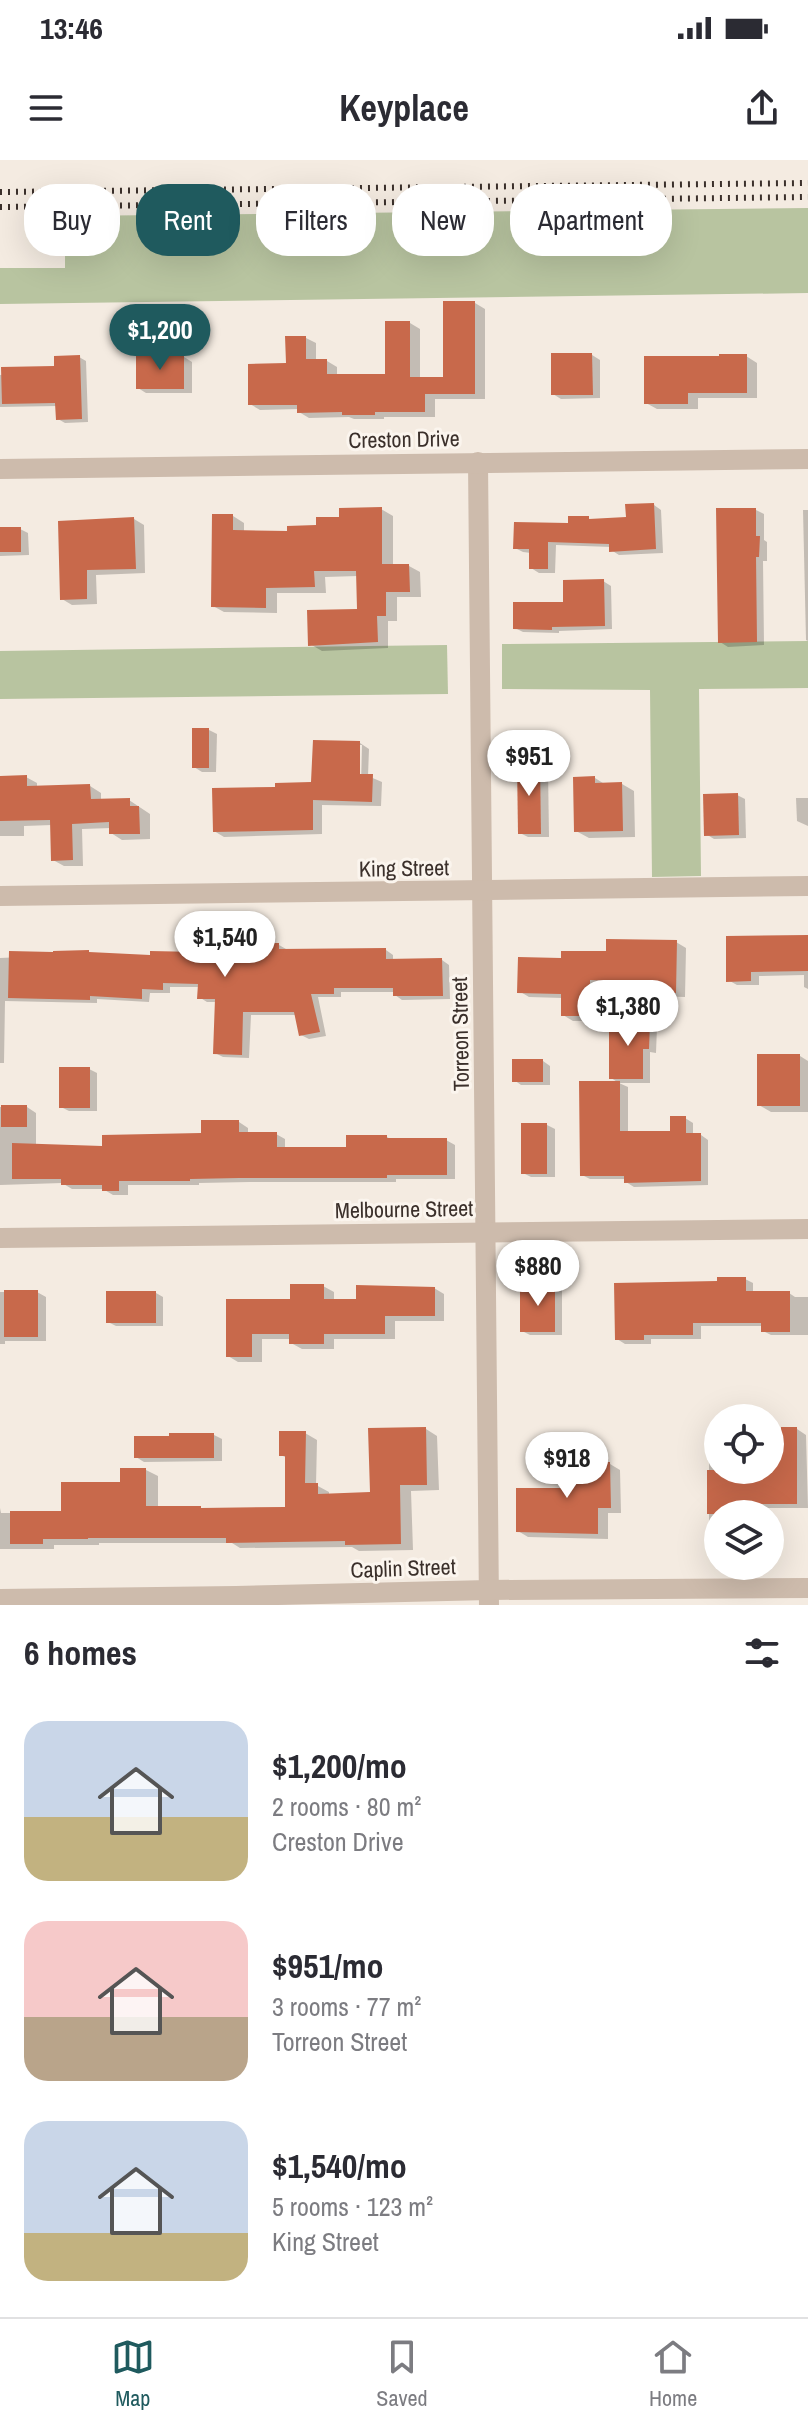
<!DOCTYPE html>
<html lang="en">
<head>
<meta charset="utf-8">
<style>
	:root { --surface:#fff; --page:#f7f7f7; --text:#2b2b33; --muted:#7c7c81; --line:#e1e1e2; --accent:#1f5a5e }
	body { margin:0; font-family:"Archivo Narrow",sans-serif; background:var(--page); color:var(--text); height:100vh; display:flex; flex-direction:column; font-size:30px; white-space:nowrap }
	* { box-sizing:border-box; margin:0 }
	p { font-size:26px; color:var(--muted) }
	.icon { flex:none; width:44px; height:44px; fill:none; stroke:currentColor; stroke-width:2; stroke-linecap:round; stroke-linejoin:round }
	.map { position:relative; height:1445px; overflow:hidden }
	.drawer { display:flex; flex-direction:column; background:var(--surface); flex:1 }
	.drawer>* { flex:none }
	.top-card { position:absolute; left:24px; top:24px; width:760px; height:72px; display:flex; gap:16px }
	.fabs { position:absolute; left:704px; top:1244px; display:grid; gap:16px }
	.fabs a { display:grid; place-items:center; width:80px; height:80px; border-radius:50%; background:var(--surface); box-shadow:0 8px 32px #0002; font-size:40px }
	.price { position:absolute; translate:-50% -68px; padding:0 18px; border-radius:28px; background:#fff; color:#222; font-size:26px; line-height:52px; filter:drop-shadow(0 2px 4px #0008) }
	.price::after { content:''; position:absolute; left:50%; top:48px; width:24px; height:18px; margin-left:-12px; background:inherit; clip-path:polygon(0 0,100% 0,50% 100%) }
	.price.selected { background:var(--accent); color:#fff }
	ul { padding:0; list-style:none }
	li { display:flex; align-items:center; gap:24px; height:200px; padding:0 24px }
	li span { display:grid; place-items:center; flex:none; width:224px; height:160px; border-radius:24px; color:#555 }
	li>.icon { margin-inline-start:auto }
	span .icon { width:96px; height:96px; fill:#fffc; stroke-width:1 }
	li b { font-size:34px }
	h2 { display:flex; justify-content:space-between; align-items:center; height:96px; padding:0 24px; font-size:34px }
	.chip { padding:0 28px; border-radius:32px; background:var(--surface); box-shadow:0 8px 32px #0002; font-size:28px; line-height:72px }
	.chip.selected { background:var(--accent); color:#fff }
	.status { display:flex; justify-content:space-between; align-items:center; height:56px; padding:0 40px; background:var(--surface); direction:ltr }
	.status svg { height:22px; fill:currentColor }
	header { display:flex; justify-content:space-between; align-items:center; height:104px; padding:0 24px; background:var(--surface); font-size:36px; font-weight:800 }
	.menu { display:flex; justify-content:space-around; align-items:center; height:112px; border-top:2px solid var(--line); background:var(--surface); font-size:22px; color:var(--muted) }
	.menu a { display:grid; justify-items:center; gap:4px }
	.menu .selected { color:var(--accent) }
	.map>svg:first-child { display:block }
</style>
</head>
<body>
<div class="status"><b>13:46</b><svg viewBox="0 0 49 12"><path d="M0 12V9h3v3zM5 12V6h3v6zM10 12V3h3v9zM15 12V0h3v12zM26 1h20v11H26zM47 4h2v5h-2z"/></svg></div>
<header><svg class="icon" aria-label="menu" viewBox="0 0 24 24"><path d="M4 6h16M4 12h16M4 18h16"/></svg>Keyplace<svg class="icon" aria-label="share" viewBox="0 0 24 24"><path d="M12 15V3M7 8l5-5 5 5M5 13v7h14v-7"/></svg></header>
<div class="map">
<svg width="808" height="1445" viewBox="0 0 808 1445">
	<rect width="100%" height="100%" fill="#f4ebe1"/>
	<g fill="#b8c4a0">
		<polygon points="808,48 808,133 0,144 0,108 65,108 65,56"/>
		<polygon points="808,481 808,528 699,529 701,716 652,717 650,530 502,529 502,484"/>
		<polygon points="447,485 448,534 0,539 0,491"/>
	</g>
	<g fill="#0003" fill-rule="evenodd">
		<polygon points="475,143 485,149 485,239 435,239 435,257 384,257 384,259 354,259 349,257 309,258 299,252 299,249 260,250 250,244 288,205 306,178 316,183 316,201 327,201 337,207 337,216 387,216 410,163 420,169 420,219 445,219"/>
		<polygon points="592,195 600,200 600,238 561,239 553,234"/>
		<polygon points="746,196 757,203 757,238 698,238 698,249 657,249 646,243"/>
		<polygon points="79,197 86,201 88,262 65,263 58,259 57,246 0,247 0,215 56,208"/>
		<polygon points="184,197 192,202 192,233 146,233 138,228"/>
		<polygon points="654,345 661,350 663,393 619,395 611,390 611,387 556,385 555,413 539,413 531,408 531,393 523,392 515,388 588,358 593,361 628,359"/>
		<polygon points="381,349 393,356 393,406 409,406 420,412 421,437 397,437 397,461 388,461 388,488 322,491 310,484 359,450 358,416 325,417 326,433 277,433 277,453 224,452 213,446 233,356 244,363 244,372 289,373 318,367 341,359"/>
		<polygon points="756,350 764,354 764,380 767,382 767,401 763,401 764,485 728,487 720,482"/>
		<polygon points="803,350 808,350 808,481 806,480"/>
		<polygon points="134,359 144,365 145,413 96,415 97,444 72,445 62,439 60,363"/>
		<polygon points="0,369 20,369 28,373 29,395 0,396"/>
		<polygon points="603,421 611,426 612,469 559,471 559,473 523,472 515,468"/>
		<polygon points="209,570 217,574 216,612 202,612 194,607"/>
		<path d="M360,583l9,6 -1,27 14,6 -1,24 -59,-1v29l-98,3 -10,-6 63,-42 36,-5zM358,585h4l-1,40 -4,-1z"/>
		<polygon points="540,605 548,609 549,677 528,677 520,673"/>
		<polygon points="26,617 37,623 37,628 90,626 101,633 101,641 129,640 150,654 150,679 122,680 111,673 111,668 82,669 83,706 64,706 53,700 52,665 24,666 24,676 0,676 0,618"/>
		<polygon points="595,618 606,625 622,624 634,631 635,677 589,678 576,671"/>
		<polygon points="737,635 745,639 746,678 714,679 706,674"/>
		<polygon points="796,638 808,638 808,666 797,661"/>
		<polygon points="808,775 808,829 804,827 804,815 759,816 759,825 737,825 728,820"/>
		<polygon points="676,782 686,788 685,837 653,836 643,831 643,826 600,825 599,861 573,861 563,855 563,838 529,837 519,831 563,800"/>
		<polygon points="279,785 286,789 386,790 393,795 393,801 442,800 449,805 450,839 402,840 395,835 395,832 341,832 341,837 318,837 326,876 309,879 301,875 297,855 251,855 249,898 223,897 215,893 217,842 207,842 199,837 200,827 170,827 170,833 150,833 149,842 97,839 97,843 5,841 4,903 0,903 0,798 92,794 152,797"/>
		<polygon points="649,863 657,867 656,893 650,892 650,923 619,923 628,927 628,973 672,973 685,958 693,963 693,975 701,975 708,980 708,1025 634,1027 626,1022 626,1019 590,1019 582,1015 619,923 611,918"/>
		<polygon points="800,896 808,901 808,952 771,952 759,945"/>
		<polygon points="543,901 550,906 550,925 521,925 514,920"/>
		<polygon points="89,909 97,913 97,951 69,951 61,947"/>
		<polygon points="0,947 27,947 36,953 36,985 104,988 203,975 239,962 248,968 248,974 276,974 285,979 285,989 348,989 387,977 392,980 446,980 455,985 455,1019 396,1019 396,1022 250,1022 199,1023 199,1025 128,1025 128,1035 113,1035 103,1029 72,1029 62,1023 0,1025"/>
		<polygon points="547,965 555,969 555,1017 531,1017 523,1013"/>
		<polygon points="745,1119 753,1123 753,1133 789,1133 795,1137 808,1137 808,1175 771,1175 763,1171 763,1166 701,1166 701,1179 651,1179 651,1184 625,1184 617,1179 719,1123"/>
		<polygon points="554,1125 562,1130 562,1175 530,1175 522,1171"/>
		<polygon points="323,1126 334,1132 334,1141 358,1141 434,1128 444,1134 444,1161 395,1161 395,1179 334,1179 334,1189 302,1189 291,1183 291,1179 262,1179 262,1202 238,1202 228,1196 228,1141 292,1141"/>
		<polygon points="0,1132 37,1132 46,1137 46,1181 5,1181 5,1184 0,1184"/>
		<polygon points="156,1133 163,1137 163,1166 116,1166 108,1162"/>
		<polygon points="426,1269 437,1276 439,1330 411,1331 413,1390 359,1391 352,1387 240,1388 232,1383 99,1383 99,1385 54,1385 54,1389 0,1389 0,1348 1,1353 63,1353 146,1310 158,1316 158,1348 201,1348 205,1350 287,1349 287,1298 281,1295 305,1273 317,1280 316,1325 329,1332 329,1336 372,1334"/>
		<polygon points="797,1269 806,1275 808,1348 756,1348 756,1354 718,1354 718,1366 709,1361 709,1276 718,1276 718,1310 770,1310 770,1298 783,1298"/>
		<polygon points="214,1275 222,1279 222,1301 144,1302 136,1297"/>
		<polygon points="587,1294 597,1300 597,1304 610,1304 620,1310 621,1353 608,1353 608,1379 528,1377 518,1371 569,1330"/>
	</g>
	<g fill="#c8694b">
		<polygon points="443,141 475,141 475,234 425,234 425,252 375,252 375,255 342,255 342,252 297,253 297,245 248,245 248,204 286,203 285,176 306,176 306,199 327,199 327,214 385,214 385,161 410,161 410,217 443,217"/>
		<polygon points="551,193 592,193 593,235 551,235"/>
		<polygon points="719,194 747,194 747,233 688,233 688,244 644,244 644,196 719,196"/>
		<polygon points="80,195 82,259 56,260 55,243 2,244 1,207 54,206 54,196"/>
		<rect x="136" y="195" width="48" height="34"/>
		<polygon points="654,343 656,389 609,392 609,384 548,382 548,409 529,409 529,389 513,389 514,362 568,363 568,356 589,356 589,359 626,357 625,344"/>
		<polygon points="382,347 382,404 409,404 410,432 386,432 386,456 377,456 378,482 308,486 307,450 357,449 356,411 314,411 315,427 266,428 266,448 211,447 212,354 233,354 233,370 287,371 287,366 316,365 316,357 339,357 339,348"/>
		<polygon points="716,348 756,348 756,376 760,376 759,397 756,397 757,482 718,483"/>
		<polygon points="134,357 136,409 87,410 87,439 60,440 58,361"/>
		<rect x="0" y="367" width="21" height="25"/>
		<polygon points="604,419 605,466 552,467 552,470 513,469 513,442 563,442 563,420"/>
		<rect x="192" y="568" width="17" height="40"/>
		<polygon points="313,580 360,581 360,614 373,614 372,642 313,640 313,670 213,672 212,628 275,627 275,623 311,622"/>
		<polygon points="517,603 540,603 541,674 518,674"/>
		<polygon points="27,615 27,626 90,624 91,639 130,638 130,646 139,646 140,674 109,674 109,662 72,664 73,700 51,701 50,660 0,661 0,616"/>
		<polygon points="595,616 595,623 622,622 623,671 574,672 573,617"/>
		<polygon points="738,633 739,675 704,676 703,634"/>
		<polygon points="808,775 808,811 751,812 751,821 726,822 726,776"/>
		<polygon points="606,779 677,780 676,833 641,832 641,822 590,820 590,856 561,856 561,834 517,833 518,797 561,798 561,791 606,791"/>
		<polygon points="254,783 279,783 279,789 386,788 386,799 442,798 443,836 393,836 393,828 334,828 334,834 311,834 320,872 299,876 294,852 243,852 242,895 213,894 215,839 197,839 198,824 163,823 163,830 142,829 142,839 90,836 90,840 8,838 9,791 53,792 53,791 89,790 89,792 150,795 150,791 198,792 198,785 254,786"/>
		<polygon points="609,859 650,861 649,889 643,889 643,919 609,919"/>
		<rect x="757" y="894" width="43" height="52"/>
		<rect x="512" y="899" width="31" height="23"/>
		<rect x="59" y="907" width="31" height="41"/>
		<polygon points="579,921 620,921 620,971 670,971 670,956 686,956 686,973 701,973 701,1021 624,1023 624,1016 580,1016"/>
		<rect x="1" y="945" width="26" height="22"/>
		<polygon points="201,960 239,960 239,972 277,972 277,987 346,987 346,975 387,975 387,978 447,978 447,1015 387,1015 387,1018 239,1018 190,1019 190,1021 119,1021 119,1031 102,1031 102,1025 61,1025 61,1019 12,1019 12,983 102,986 102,975 201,973"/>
		<rect x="521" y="963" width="26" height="51"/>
		<polygon points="717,1117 746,1117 746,1131 790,1131 790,1172 761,1172 761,1163 693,1163 693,1175 644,1175 644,1180 615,1180 614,1123 717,1121"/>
		<rect x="520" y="1123" width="35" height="49"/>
		<polygon points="290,1124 324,1124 324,1139 356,1139 356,1125 435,1127 435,1156 385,1156 385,1174 324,1174 324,1184 289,1184 289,1174 252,1174 252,1197 226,1197 226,1139 290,1139"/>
		<rect x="4" y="1130" width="34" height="47"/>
		<rect x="106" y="1131" width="50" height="32"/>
		<polygon points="426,1267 427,1325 400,1325 401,1384 345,1385 345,1381 226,1383 226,1378 88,1378 88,1379 43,1379 43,1384 10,1384 10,1351 61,1351 61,1322 120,1322 120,1308 146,1308 146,1346 201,1346 201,1348 285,1347 285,1296 279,1296 279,1271 306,1271 305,1323 318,1323 318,1334 370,1332 368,1268"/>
		<polygon points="781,1267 797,1267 797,1344 747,1344 747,1354 707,1354 707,1310 770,1310 770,1296 781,1296"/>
		<polygon points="169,1273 214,1273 214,1298 134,1298 134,1276 169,1276"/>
		<polygon points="587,1292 587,1302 610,1302 611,1348 598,1348 598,1374 516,1372 516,1328 567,1328 566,1293"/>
	</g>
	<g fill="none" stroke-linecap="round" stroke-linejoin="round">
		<g stroke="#cdbbac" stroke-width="20">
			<polyline points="478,302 489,1445"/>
			<polyline points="0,309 808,299"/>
			<polyline points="0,736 808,726"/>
			<polyline points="0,1078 808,1069"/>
			<polyline points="0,1439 236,1436 489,1430 808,1428"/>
		</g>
		<g stroke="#3b302b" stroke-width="6" stroke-dasharray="2 6" stroke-linecap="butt">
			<polyline points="0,32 808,23"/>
			<polyline points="0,47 808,37"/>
		</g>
	</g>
	<g text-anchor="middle" stroke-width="6" stroke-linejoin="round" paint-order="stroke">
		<g font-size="22" fill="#3b302b" stroke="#fbf5ee">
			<text transform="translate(404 279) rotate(-1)" y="8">Creston Drive</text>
			<text transform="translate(404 708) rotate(-1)" y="8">King Street</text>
			<text transform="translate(460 874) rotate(-91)" y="8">Torreon Street</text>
			<text transform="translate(404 1049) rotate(-1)" y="8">Melbourne Street</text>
			<text transform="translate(403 1408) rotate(-2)" y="8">Caplin Street</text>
		</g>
	</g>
</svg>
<div class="fabs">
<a><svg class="icon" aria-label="locate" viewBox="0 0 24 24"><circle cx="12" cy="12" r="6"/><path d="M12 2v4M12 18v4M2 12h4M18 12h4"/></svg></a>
<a><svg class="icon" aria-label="layers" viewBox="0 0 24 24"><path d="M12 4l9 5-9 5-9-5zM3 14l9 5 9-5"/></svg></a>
</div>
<b class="price selected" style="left:160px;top:212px">$1,200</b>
<b class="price" style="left:529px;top:638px">$951</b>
<b class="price" style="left:225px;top:819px">$1,540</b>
<b class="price" style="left:628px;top:888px">$1,380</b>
<b class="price" style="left:538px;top:1148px">$880</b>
<b class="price" style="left:567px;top:1340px">$918</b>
<div class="top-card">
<a class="chip">Buy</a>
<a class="chip selected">Rent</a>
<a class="chip">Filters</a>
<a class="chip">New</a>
<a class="chip">Apartment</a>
</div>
</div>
<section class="drawer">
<h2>6 homes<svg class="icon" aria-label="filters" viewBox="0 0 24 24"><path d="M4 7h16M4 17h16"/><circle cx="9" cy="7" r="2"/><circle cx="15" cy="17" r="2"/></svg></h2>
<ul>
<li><span style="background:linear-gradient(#c9d6e8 60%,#c2b280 0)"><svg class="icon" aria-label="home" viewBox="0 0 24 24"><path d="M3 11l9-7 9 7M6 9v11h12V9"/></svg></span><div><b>$1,200/mo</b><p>2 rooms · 80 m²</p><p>Creston Drive</p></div></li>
<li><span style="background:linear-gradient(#f6c9c9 60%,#b9a48a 0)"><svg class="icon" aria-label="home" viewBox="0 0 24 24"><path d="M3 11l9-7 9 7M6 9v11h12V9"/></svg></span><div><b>$951/mo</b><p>3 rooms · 77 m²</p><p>Torreon Street</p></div></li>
<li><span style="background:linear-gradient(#c9d6e8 70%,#c2b280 0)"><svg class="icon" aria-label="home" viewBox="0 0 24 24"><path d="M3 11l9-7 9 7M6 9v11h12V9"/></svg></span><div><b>$1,540/mo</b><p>5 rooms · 123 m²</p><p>King Street</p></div></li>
</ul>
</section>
<nav class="menu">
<a class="selected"><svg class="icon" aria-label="map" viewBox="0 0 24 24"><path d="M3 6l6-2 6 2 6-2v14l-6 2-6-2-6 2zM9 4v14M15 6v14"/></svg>Map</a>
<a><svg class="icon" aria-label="saved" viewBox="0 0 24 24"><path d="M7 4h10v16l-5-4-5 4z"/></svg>Saved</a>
<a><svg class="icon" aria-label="home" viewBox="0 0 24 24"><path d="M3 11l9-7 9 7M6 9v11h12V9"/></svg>Home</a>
</nav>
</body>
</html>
